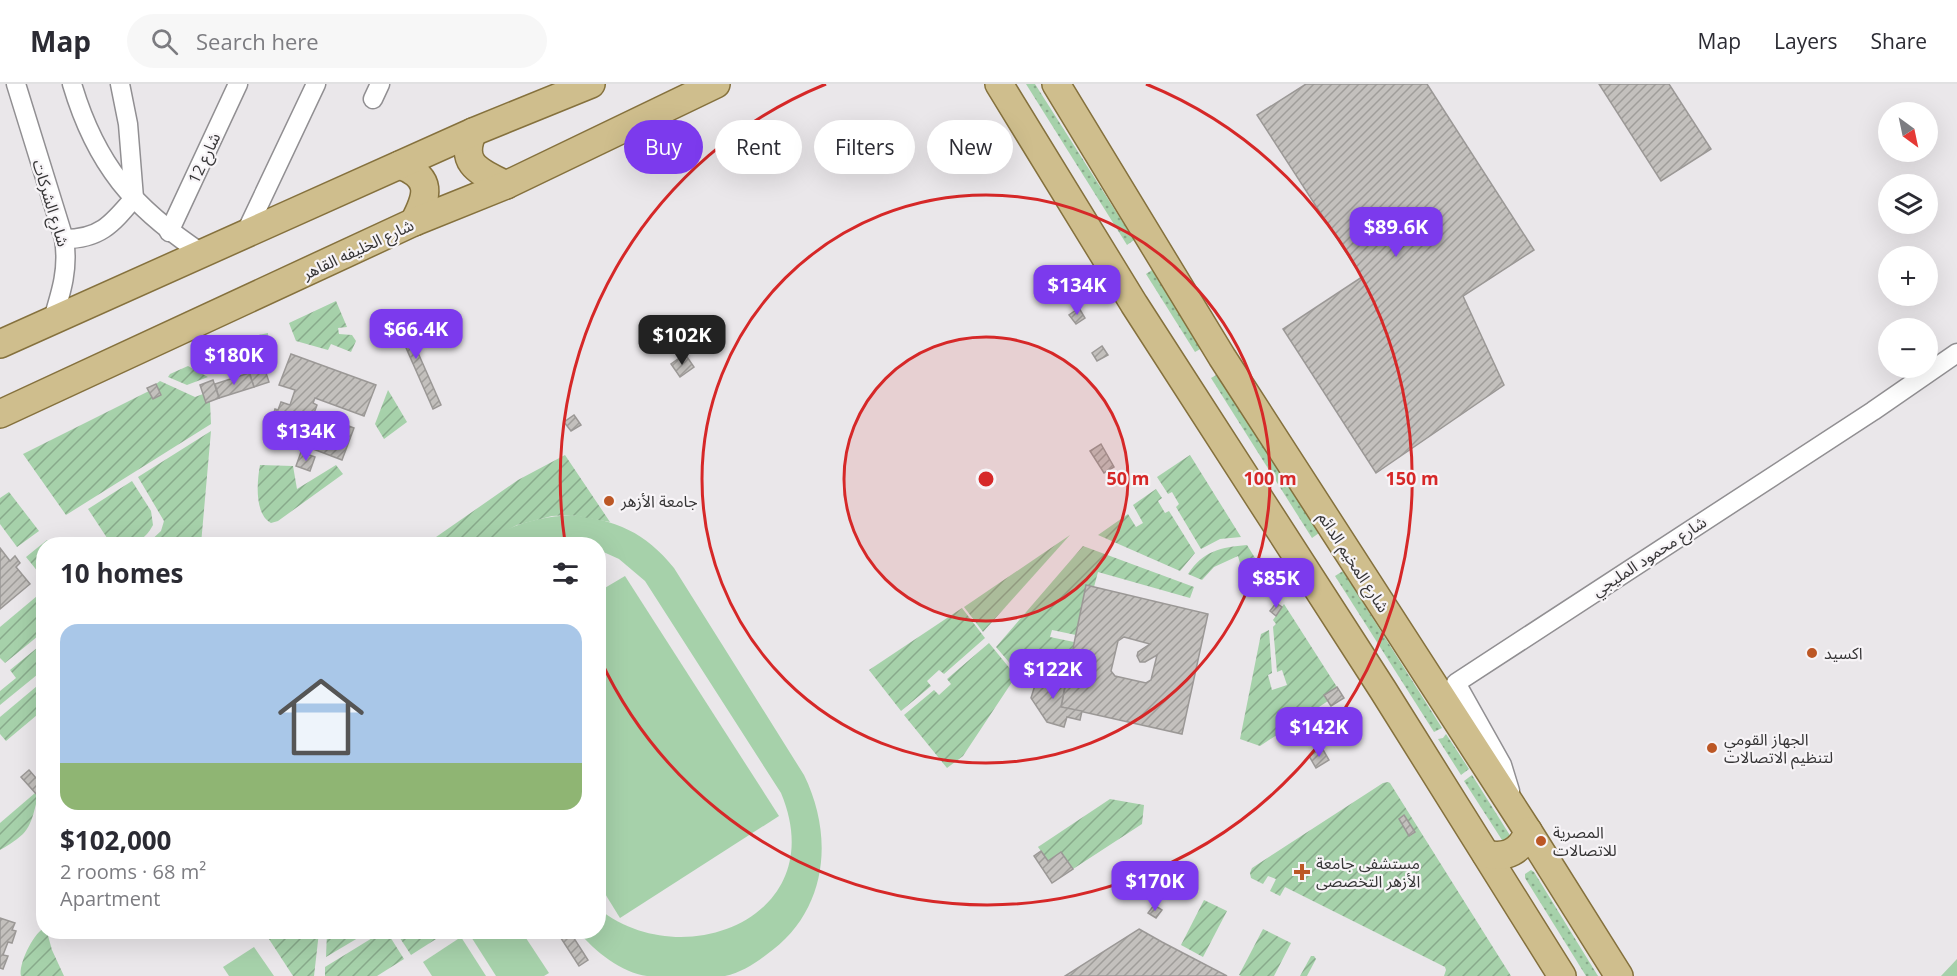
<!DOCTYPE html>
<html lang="en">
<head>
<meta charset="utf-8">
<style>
	:root { --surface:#fff; --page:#f7f7f7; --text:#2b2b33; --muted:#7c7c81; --line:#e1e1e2; --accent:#7c3aed }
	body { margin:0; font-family:"Open Sans","Noto Sans Arabic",sans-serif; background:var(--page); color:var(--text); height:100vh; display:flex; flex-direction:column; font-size:22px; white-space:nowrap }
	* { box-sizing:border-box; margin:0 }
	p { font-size:20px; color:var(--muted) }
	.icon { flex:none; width:33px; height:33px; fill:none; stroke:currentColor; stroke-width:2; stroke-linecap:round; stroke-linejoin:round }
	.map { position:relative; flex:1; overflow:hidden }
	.drawer { position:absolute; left:36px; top:453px; width:570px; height:402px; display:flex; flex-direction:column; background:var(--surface); border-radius:24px; box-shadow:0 6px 24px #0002 }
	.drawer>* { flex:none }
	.banner { position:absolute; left:624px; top:36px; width:570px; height:54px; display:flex; gap:12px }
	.needle { width:39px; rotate:147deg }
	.fabs { position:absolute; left:1878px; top:18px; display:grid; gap:12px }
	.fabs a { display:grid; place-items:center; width:60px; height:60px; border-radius:50%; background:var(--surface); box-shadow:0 6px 24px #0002; font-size:30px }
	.price { position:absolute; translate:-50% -51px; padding:0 14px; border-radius:12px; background:var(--accent); color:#fff; font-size:20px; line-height:39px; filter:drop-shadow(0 2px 3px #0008) }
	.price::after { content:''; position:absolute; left:50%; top:36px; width:18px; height:14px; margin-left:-9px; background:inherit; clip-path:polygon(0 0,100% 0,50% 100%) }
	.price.selected { background:#222; color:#fff }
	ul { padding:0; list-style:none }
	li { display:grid; align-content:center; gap:12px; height:318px; padding:0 24px }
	li span { display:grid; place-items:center; height:186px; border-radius:18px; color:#555 }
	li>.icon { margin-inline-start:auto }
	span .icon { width:108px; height:108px; fill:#fffc; stroke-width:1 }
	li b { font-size:26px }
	h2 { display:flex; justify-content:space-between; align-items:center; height:72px; padding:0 24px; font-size:26px }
	.pill { padding:0 21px; border-radius:27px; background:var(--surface); box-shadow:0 6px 24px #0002; font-size:21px; line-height:54px }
	.pill.selected { background:var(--accent); color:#fff }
	header { display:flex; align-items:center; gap:36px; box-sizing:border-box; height:84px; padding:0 30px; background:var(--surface); border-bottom:2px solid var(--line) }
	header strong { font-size:28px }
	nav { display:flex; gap:33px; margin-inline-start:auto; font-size:21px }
	.search { width:420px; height:54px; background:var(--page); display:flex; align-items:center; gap:15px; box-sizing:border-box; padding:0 21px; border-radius:33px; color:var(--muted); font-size:22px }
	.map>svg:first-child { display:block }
</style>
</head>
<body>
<header>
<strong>Map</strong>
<div class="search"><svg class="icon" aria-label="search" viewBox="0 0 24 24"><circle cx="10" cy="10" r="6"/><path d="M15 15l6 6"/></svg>Search here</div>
<nav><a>Map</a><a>Layers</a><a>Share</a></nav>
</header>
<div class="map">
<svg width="1957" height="892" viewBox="0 0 1957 892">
	<defs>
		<pattern id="grass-dots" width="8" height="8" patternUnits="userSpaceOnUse" patternTransform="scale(1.5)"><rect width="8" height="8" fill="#a6d1aa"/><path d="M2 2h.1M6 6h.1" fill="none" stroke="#88aa8b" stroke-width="1.8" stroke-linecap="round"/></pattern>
		<pattern id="garden-furrows" width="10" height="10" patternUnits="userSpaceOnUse" patternTransform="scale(1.5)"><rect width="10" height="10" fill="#a6d1aa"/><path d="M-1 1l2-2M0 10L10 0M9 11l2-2" fill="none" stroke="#88aa8b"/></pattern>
		<pattern id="building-hatch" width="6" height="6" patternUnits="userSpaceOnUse" patternTransform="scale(1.5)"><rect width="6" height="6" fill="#c3c0bd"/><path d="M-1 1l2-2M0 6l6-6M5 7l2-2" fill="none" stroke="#9f9d9a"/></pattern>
	</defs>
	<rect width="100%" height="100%" fill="#eae7ea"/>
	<g fill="url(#grass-dots)">
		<polygon points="1026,0 1035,0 1134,156 1127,161"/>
		<polygon points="1152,186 1202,264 1195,268 1146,190"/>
		<polygon points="1218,290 1319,449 1312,454 1211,294"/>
		<polygon points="1343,487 1442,644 1434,648 1335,492"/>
		<polygon points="1446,650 1469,685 1461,691 1438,655 1443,654"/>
		<polygon points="1472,691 1511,753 1510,756 1502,756 1464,697"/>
		<polygon points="1531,786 1534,788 1598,892 1586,892 1525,794 1525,790"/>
	</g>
	<g fill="#a6d1aa">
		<path d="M571,431c45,5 74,17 103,53l130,207c31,63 23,138 -38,180 -12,9 -26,18 -41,21 -14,0 -31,0 -46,0 -10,0 -22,0 -32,0 -25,-3 -53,-25 -68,-44h19l1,-23c84,67 234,8 182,-116l-136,-212 -26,-22 -20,-9 -1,-6h-117c27,-19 57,-27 90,-29z"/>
		<polygon points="625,492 779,732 620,834 599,800 598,508"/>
		<polygon points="468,848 522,848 549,889 544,892 496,892"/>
		<polygon points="461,853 486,892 432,892 423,878"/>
		<polygon points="254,863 274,892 229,892 223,883"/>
		<polygon points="1957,875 1957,892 1941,892"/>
	</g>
	<g fill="url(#garden-furrows)" fill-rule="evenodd">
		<polygon points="336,217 347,243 338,244 339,250 352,251 356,257 351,268 331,260 328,266 296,257 289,239"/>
		<polygon points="268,249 267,272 250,278 250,268 254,252"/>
		<polygon points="188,282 208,293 187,301 168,293 170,290"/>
		<polygon points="160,297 195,313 203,310 210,318 211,340 66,431 23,370 149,307 161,311 156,300"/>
		<polygon points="388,306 407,338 384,355 375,340"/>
		<polygon points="211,347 201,460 147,460 161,447 164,437 138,393"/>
		<polygon points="565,371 610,438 571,431 552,432 517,441 481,460 426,460 518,396"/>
		<polygon points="1190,371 1241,453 1220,455 1201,465 1176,423 1179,420 1172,408 1168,410 1157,393"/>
		<path d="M260,381l33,1 4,23 39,-24 7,9 -65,47 -7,2c-17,-9 -14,-42 -11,-58z"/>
		<path d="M132,397l19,30 2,14c-10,19 -23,20 -42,19l-23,-35z"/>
		<polygon points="1156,405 1162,414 1158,417 1165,429 1169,427 1195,469 1180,487 1098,451 1128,430 1136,443 1143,439 1133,421"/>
		<polygon points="9,408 39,447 17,463 0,440 0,414"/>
		<polygon points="1070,451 983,548 964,523"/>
		<polygon points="47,456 51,460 44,460 43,494 26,473"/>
		<path d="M1247,461l16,26c-8,5 -15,2 -22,-4l-3,-11 -24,11 -12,13 -14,-6c15,-23 33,-27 59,-29z"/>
		<polygon points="1083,462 1194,503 1190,514 1098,488 1094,503 1086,502 1076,551 1052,546 1050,553 1074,558 1067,591 1049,586 1047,591 1033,589 1032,592 1019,590 996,563"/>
		<polygon points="43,507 43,548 5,579 0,574 0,543"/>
		<polygon points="1284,520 1337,603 1328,617 1260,662 1240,655 1261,550 1269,546 1272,589 1268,591 1272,606 1287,601 1282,586 1277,588 1273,543 1276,540 1273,536"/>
		<polygon points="962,524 985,554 944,590 939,586 927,597 931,602 901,627 869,586"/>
		<polygon points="43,559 43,586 0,621 0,607 16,594 10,586"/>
		<polygon points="989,559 1016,592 963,672 947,684 904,631 934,606 939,611 951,600 947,595"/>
		<polygon points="43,597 43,626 6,657 0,650 0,633"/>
		<path d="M1388,698l2,1 121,193h-67l2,-6 -1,-3 -160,-80 -5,9 -10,-5 6,-12 -8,-3 -5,8 -12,-6 -1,-5 2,-5 131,-85zM1404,731l11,17 -5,4 -11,-17z"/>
		<path d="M35,709l3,3c-8,33 -9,37 -38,54v-27z"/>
		<polygon points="1110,715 1144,721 1142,740 1073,785 1061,769 1048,777 1038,763"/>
		<polygon points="1204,816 1227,827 1203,873 1181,861"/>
		<path d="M43,845l1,3h3l5,18 12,26h-43c-3,-11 12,-42 22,-47z"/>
		<polygon points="1263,845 1291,859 1274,892 1241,892 1239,891"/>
		<polygon points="267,848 319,848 314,892 293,892 265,849"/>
		<polygon points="327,848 368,848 326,873"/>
		<polygon points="382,848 387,848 404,875 377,892 325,892 325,883"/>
		<polygon points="396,848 447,848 411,871"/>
		<polygon points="1311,872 1314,872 1316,875 1307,892 1300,892"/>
	</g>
	<g fill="url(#building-hatch)" stroke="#9b9896" stroke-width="1.5" fill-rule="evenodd">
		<polygon points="1306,0 1427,0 1534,166 1463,212 1504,301 1376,389 1283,245 1362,193 1257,31"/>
		<polygon points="1599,0 1669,0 1711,65 1661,97"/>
		<polygon points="1079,224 1085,234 1076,240 1069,231"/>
		<polygon points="400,228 441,321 433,325 392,232"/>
		<polygon points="1102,262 1108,271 1097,277 1092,269"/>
		<polygon points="291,270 376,301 364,332 315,314 313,319 317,321 314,329 354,344 342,376 271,349 273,342 270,341 275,325 278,326 281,318 290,321 295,306 279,301"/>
		<polygon points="685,270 694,283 680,293 671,280"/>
		<polygon points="263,280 269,298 254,303 248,284"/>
		<polygon points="249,289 254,303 219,314 215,300"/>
		<polygon points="213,296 219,314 206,319 200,301"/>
		<polygon points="156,300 161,311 153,315 147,304"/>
		<polygon points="574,331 581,341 571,347 564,338"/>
		<polygon points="1101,360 1114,383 1104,389 1090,367"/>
		<polygon points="301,368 315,373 310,387 296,382"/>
		<polygon points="0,464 10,477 15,472 20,479 16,483 30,500 0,525"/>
		<path d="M1086,501l122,29 -26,120 -121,-27zM1124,553l26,7 -12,8 -1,4 3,6h5l12,-7 -6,25 -5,3 -31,-7 -4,-5 7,-30z"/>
		<polygon points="1276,519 1282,523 1276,532 1270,527"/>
		<polygon points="1048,586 1067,591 1061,623 1082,627 1080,636 1067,633 1064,643 1047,638 1031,614 1036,598 1045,600"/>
		<polygon points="1337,603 1344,614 1331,622 1324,611"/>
		<polygon points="1322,664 1329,676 1316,684 1309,672"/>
		<polygon points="29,686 44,703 44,708 38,712 21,693"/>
		<polygon points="1404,731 1415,748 1409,752 1399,735"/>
		<polygon points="1041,767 1048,777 1061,768 1073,785 1052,799 1034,772"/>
		<polygon points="1154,821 1162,826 1156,834 1148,829"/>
		<polygon points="0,834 15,839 12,846 16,847 12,859 8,858 3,871 8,872 3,885 0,884"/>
		<polygon points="1139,845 1162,858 1227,892 1065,892"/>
		<polygon points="557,848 570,848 588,876 579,882"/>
	</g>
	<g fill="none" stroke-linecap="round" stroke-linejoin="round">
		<defs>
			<g id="minor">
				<path d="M16,0l48,155c5,30 -3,54 -12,83"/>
				<path d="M72,0c24,81 61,124 131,170"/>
				<polyline points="373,15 380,0"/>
				<polyline points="169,148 238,0"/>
				<polyline points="244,152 316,0"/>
				<path d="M64,155c36,0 48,-15 70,-41l-6,-74 -8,-40"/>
				<polyline points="1510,707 1502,681 1456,599 1873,327 1957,269"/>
			</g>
			<g id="primary">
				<polyline points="999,0 1134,220 1383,606 1562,892"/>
				<polyline points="1056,0 1222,273 1528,747 1619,892"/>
				<path d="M473,48c-15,33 8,40 33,53"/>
				<path d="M400,81c33,13 28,30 14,57"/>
				<polyline points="0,260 473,48 591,0"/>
				<polyline points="0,330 414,138 506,101 716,0"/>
				<path d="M1486,770c20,5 36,-3 42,-23"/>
			</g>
		</defs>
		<use href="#minor" stroke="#918f92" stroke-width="21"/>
		<use href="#primary" stroke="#85713d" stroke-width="30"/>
		<use href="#minor" stroke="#fff" stroke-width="18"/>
		<use href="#primary" stroke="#cfbe8d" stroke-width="27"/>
	</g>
	<circle cx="986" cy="395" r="142" fill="#d62828" fill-opacity=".12"/>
	<g fill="none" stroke="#d62828" stroke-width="3">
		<circle cx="986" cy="395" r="142"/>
		<circle cx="986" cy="395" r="284"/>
		<path d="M565 458A426 426 0 0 1 826 0M1146 0A426 426 0 1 1 600 575"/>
	</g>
	<g fill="#bc5725" stroke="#f7f4f7" stroke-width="2">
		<circle cx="609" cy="417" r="6"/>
		<circle cx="1812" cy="569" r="6"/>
		<circle cx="1712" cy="664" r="6"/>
		<circle cx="1541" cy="757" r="6"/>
		<path d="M1299 779h6v6h6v6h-6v6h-6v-6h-6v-6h6z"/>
	</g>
	<g text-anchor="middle" stroke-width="4.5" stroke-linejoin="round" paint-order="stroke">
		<g font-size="16" fill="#363536" stroke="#f7f4f7">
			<text transform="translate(204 74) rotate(-65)" y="6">شارع 12</text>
			<text transform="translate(51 119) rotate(73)" y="6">شارع الشركات</text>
			<text transform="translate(358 165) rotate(-25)" y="6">شارع الخليفه القاهر</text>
			<text transform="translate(1649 472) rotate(-33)" y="6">شارع محمود المليجي</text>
			<text transform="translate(1354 478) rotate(57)" y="6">شارع المخيم الدائم</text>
		</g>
		<g font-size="16" fill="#363536" stroke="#f7f4f7" text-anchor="start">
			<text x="621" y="423">جامعة الأزهر</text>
			<text x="1824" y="575">اكسيد</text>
			<text x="1724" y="661">الجهاز القومي<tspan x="1724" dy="18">لتنظيم الاتصالات</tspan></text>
			<text x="1553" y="754">المصرية<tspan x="1553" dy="18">للاتصالات</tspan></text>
			<text x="1316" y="785">مستشفى جامعة<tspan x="1316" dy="18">الأزهر التخصصى</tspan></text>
		</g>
	</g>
	<circle cx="986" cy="395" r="9" fill="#d62828" stroke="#f7f4f7" stroke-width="3"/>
	<g font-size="18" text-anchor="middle" font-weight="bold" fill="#d62828" stroke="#f7f4f7" stroke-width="4.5" stroke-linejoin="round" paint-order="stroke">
		<text x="1128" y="401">50 m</text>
		<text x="1270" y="401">100 m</text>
		<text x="1412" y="401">150 m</text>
	</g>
</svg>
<div class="fabs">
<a><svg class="needle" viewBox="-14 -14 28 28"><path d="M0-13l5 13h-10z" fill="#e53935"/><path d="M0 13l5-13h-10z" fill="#7c7c81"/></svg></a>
<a><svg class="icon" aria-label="layers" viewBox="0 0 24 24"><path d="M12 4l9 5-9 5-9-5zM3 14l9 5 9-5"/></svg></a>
<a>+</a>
<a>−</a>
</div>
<b class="price" style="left:1396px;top:174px">$89.6K</b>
<b class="price" style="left:1077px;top:232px">$134K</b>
<b class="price" style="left:416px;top:276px">$66.4K</b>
<b class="price selected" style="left:682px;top:282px">$102K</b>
<b class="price" style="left:234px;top:302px">$180K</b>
<b class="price" style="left:306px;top:378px">$134K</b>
<b class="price" style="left:1276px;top:525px">$85K</b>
<b class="price" style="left:1053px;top:616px">$122K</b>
<b class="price" style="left:1319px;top:674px">$142K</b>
<b class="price" style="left:1155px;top:828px">$170K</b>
<div class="banner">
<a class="pill selected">Buy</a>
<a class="pill">Rent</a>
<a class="pill">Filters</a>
<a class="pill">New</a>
</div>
<section class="drawer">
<h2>10 homes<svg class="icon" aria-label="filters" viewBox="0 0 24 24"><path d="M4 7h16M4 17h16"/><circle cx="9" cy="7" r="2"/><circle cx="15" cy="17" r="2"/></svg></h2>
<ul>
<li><span style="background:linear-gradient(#a9c7e8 75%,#8fb573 0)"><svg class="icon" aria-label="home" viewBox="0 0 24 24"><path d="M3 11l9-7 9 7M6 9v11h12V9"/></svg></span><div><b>$102,000</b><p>2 rooms · 68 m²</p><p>Apartment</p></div></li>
</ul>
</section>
</div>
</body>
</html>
